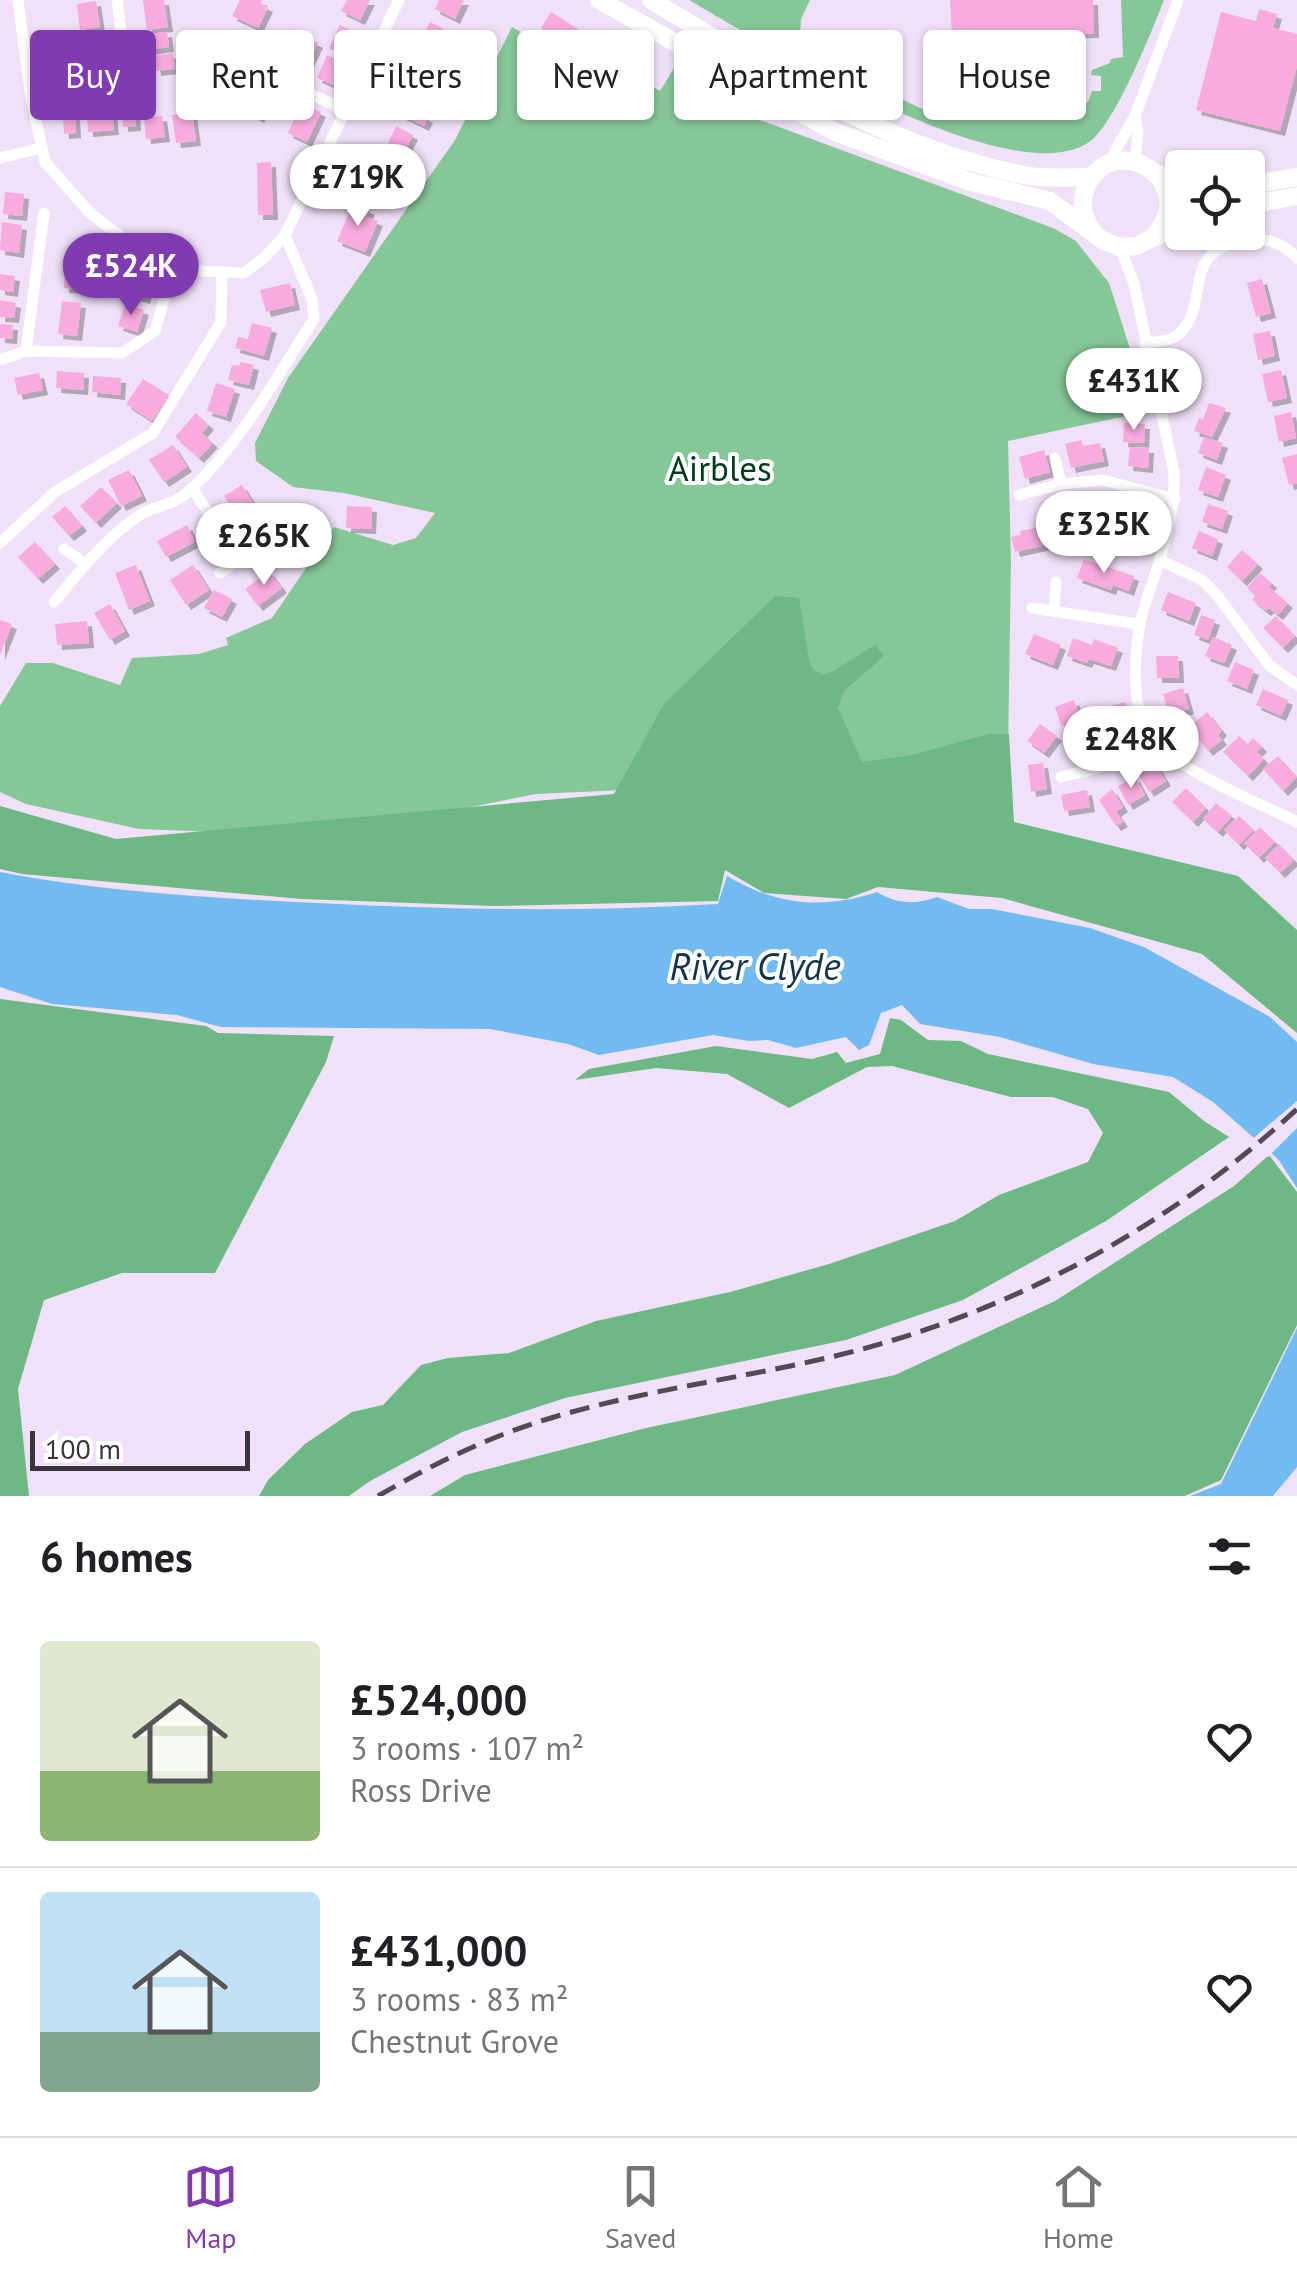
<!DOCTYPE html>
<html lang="en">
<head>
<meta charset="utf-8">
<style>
	:root { --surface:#fff; --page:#f2f2f2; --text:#202124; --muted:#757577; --line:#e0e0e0; --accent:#7f3baf }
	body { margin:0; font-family:"PT Sans",sans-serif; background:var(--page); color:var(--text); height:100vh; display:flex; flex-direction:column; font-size:38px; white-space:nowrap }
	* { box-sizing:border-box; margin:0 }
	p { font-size:32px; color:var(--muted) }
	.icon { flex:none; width:55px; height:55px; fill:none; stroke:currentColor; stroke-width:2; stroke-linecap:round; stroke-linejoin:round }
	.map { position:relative; height:1496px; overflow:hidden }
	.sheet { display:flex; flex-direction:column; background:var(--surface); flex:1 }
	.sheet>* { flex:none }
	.banner { position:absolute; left:30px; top:30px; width:1238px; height:90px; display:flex; gap:20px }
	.buttons { position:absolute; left:1165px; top:150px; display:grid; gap:20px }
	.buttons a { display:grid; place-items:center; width:100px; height:100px; border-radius:10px; background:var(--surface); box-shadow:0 2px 8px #0004; font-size:50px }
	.scale { position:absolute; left:30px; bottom:25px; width:220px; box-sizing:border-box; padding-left:10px; border:5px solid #3a343d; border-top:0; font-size:28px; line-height:35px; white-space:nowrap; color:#3a343d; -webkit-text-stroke:8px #fff; paint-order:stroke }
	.price { position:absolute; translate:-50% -85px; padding:0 22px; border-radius:35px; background:#fff; color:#222; font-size:32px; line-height:65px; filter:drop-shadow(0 2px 5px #0008) }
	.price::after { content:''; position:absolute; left:50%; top:60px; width:30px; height:22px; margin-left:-15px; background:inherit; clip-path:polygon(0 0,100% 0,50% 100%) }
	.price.active { background:var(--accent); color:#fff }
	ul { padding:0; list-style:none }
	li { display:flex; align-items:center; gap:30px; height:250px; padding:0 40px }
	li+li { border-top:2px solid var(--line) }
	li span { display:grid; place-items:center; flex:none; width:280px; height:200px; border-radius:10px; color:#555 }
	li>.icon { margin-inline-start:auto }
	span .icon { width:120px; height:120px; fill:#fffc; stroke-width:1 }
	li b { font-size:42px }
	h2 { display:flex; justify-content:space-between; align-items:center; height:120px; padding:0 40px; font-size:42px }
	.tag { padding:0 35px; border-radius:10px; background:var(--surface); box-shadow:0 2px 8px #0004; font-size:35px; line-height:90px }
	.tag.active { background:var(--accent); color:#fff }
	.menu { display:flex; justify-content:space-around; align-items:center; height:140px; border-top:2px solid var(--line); background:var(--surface); font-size:28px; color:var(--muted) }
	.menu a { display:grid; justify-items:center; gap:5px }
	.menu .active { color:var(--accent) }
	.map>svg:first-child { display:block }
</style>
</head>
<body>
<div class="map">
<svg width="1297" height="1496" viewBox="0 0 1297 1496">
	<defs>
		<filter id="shadow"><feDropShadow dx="5" dy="5" stdDeviation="0" flood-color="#0004"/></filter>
	</defs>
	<rect width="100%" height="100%" fill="#f1e1f8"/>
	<g fill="#86c798">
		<path d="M689,0h121l-9,19 -1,14 10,13 -3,7 113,55 31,9 128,-2v-9l9,-4 4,-11h9v-15l-10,-1 1,-5 18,-7 1,-4 12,-2 -2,-57h43c-12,31 -46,115 -69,137 -69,68 -337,-97 -406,-137z"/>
		<polygon points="512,27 623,92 637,77 660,91 679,60 738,112 1053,228 1076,241 1109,283 1150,411 1008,441 1011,561 1008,751 625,790 536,794 326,836 139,829 26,804 0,792 0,706 26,663 53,663 120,685 132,658 199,654 228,645 226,638 272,618 334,527 393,545 416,538 435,513 344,493 293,487 256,461 255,443 288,378 455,140"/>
	</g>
	<g fill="#6db884">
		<polygon points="775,596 799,598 809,660 813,669 822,675 832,672 875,645 884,656 844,691 838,708 862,762 912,755 989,734 1009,734 1014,822 1238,876 1297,930 1297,1033 1202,954 1002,898 878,887 846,899 764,893 725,870 718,901 494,906 302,899 22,874 0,869 0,806 116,839 614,794 664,704"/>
		<polygon points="0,999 206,1026 218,1033 334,1036 326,1062 215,1273 122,1273 44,1300 18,1389 29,1496 0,1496"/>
		<polygon points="890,1018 901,1020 928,1040 961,1041 988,1054 1169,1092 1204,1121 1229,1137 1106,1221 963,1300 846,1340 565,1398 462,1432 370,1481 349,1496 259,1496 268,1480 305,1444 352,1412 383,1405 421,1365 448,1358 509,1353 596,1321 730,1292 829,1264 955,1221 999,1195 1088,1162 1103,1133 1088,1109 1053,1097 1011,1097 892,1066 867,1067 789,1108 727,1074 656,1068 575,1080 589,1069 716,1046 812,1059 837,1052 846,1063 880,1054"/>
		<polygon points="1269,1155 1297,1192 1297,1325 1221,1480 1185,1496 430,1496 465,1475 646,1428 895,1375 1055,1301 1234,1186"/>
	</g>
	<g fill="#72bbf1">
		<path d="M0,872c105,20 209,26 317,31 134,7 267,9 401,1l9,-28c49,29 96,34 150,16 19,12 40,13 60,5l32,12h23l98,19 54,19 126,70 27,25v146l-19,-29 -65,-57 -40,-25 -80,-13 -93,-27 -80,-13 -18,-19 -21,8 -12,32 -10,5 -13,-13 -50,11 -28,-8 -19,1 -36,-6 -114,20 -31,-11 -78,-15 -269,-2 -44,-12 -125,-11 -52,-17z"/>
		<polygon points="1297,1328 1297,1467 1273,1496 1190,1496 1221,1484"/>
	</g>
	<polygon fill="#f1e1f8" points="1297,1101 1297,1128 1268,1157 1250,1141"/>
	<g fill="#f7acdd" filter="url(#shadow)">
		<polygon points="143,0 164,0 168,27 147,30"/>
		<polygon points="240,0 262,0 261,4 268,7 258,28 232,16"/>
		<polygon points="347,0 370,0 360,20 341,11"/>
		<polygon points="439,0 464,0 455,19 435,9"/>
		<polygon points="950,0 1093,0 1094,33 952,38"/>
		<polygon points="96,1 100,27 80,30 77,4"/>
		<polygon points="1259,9 1277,14 1273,28 1297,34 1297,66 1280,131 1196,110 1221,12 1256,21"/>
		<polygon points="551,12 578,29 568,46 541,28"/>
		<polygon points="430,22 477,46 471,56 444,43 440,50 421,41"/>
		<polygon points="340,25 363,36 352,59 329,48"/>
		<polygon points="289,29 318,43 308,64 279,49"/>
		<polygon points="167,32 169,47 149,50 148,34"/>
		<polygon points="588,33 617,52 605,70 576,51"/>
		<polygon points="101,36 107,73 80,77 77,58 85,57 83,39"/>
		<polygon points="219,49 236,57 221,88 204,80"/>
		<polygon points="173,53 175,69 156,71 154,56"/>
		<polygon points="327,55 346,64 336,86 317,78"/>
		<polygon points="415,56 434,65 430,73 425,70 419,82 405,75"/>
		<polygon points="244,84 270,98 259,118 233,104"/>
		<polygon points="409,88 431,100 423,115 428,118 424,126 397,113"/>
		<polygon points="301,103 321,112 307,142 288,133"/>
		<polygon points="122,109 135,109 136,126 123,127"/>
		<polygon points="112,110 114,130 88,132 87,112"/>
		<polygon points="192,112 196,141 176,143 172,115"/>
		<polygon points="75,115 76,133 64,134 63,116"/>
		<polygon points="162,116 165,137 146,139 144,118"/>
		<polygon points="396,126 413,135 400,161 383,153"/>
		<polygon points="271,162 273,215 258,215 257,163"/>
		<polygon points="372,172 390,180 379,204 361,195"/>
		<polygon points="5,192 24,194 22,216 3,214"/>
		<polygon points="353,203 370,210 367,217 378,221 365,252 337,241"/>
		<polygon points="2,222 22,225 19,253 0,250"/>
		<polygon points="75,244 92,246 91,263 74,261"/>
		<polygon points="65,268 83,270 82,289 64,288"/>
		<polygon points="0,274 15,276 13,292 0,290"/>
		<polygon points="133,275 150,280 145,299 128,294"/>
		<polygon points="1262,279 1271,313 1256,317 1247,283"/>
		<polygon points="290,283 295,305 266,312 260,290"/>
		<polygon points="0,300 16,303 14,318 0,317"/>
		<polygon points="62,301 81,303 77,336 58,334"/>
		<polygon points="125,304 144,310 137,332 118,326"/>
		<polygon points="252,323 272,328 264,356 235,348 238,337 248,339"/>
		<polygon points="0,324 13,325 12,339 0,338"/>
		<polygon points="1270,331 1275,356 1258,360 1253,334"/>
		<polygon points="241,362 254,365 249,385 228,380 232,365 239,366"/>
		<polygon points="1281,370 1287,398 1268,402 1262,374"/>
		<polygon points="57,371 84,373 83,390 56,388"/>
		<polygon points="39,373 43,390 18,395 14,378"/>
		<polygon points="93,376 121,378 120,395 92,392"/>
		<polygon points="143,379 169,395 152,421 126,404"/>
		<polygon points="216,383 235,389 226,417 207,411"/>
		<polygon points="1209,403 1226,408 1212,437 1194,431 1199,418 1203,419"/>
		<polygon points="1291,412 1296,438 1279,442 1274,416"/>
		<polygon points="196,413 209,425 202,433 213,443 199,458 175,437"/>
		<polygon points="1124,423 1145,424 1144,443 1123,442"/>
		<polygon points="1204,437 1223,443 1217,460 1198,453"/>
		<polygon points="1081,440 1083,446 1100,443 1104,461 1071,468 1065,444"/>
		<polygon points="173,445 187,467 164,482 149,460"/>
		<polygon points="1130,447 1149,448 1148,468 1128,466"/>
		<polygon points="1044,450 1050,472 1025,479 1019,457"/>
		<polygon points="1297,454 1297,483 1289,485 1282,458"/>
		<polygon points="1206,467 1226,475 1218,497 1198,490"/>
		<polygon points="129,470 142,496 121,506 108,480"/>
		<polygon points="242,485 261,516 243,527 224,496"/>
		<polygon points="101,487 117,503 96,523 80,506"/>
		<polygon points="1100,504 1126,513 1121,529 1108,525 1105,532 1092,528"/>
		<polygon points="1208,504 1228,511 1222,529 1202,522"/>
		<polygon points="65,506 82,526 69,536 52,517"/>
		<polygon points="347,506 372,507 371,529 346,528"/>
		<polygon points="1135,511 1156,517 1150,536 1136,532 1134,538 1127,536"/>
		<polygon points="284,513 304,539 286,552 266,526"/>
		<polygon points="1068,516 1072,534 1054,538 1055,543 1015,552 1011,537 1021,535 1020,531 1049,525 1048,521"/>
		<polygon points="187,525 195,542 166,557 157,541"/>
		<polygon points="1199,531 1218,539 1212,556 1192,548"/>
		<polygon points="35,542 55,564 38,579 18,557"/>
		<polygon points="1242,550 1258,564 1242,581 1227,567"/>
		<polygon points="1084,559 1134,576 1129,591 1113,585 1111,590 1077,578"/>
		<polygon points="136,565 150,601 129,610 115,573"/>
		<polygon points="193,565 209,590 186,605 170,580"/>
		<polygon points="269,571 282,588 258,606 245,589"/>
		<polygon points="1260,573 1272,583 1269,587 1288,603 1278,615 1269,608 1266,611 1252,600 1255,596 1247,588"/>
		<polygon points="214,590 232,599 222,617 204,608"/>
		<polygon points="1168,592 1196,603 1189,621 1161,610"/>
		<polygon points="110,604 125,631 110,640 94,613"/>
		<polygon points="1201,615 1215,620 1208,640 1194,635"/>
		<polygon points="1276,616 1295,636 1283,648 1263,628"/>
		<polygon points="0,620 12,624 0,655"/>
		<polygon points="87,621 89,643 57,645 55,624"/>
		<polygon points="1034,634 1061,645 1053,665 1025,654"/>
		<polygon points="1213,637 1232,645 1224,663 1205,656"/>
		<polygon points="1073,638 1092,645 1094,639 1118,648 1111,666 1089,659 1087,663 1067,656"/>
		<polygon points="1156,656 1178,656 1179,678 1157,678"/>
		<polygon points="1235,662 1254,670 1247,689 1227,681"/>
		<polygon points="1183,688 1189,709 1169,715 1163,694"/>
		<polygon points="1263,689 1288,700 1281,716 1256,705"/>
		<polygon points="1074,700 1081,720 1061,726 1055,707"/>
		<polygon points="1125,702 1131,721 1111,727 1106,712 1112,710 1110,706"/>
		<polygon points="1099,706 1105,727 1087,732 1081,711"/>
		<polygon points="1207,712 1222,731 1218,735 1222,740 1208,751 1189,727"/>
		<polygon points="1040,724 1057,736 1044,753 1027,741"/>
		<polygon points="1239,736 1248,744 1253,738 1262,747 1257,752 1264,759 1248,776 1223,752"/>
		<polygon points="1278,756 1297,777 1283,791 1263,769"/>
		<polygon points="1043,763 1047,789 1031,792 1028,765"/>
		<polygon points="1156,765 1166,781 1149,792 1139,775"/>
		<polygon points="1135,777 1145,795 1128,805 1118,786"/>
		<polygon points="1186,788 1206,808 1193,822 1172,802"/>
		<polygon points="1112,789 1123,807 1116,812 1123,822 1116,826 1099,800"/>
		<polygon points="1087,790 1090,807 1064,811 1061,795"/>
		<polygon points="1216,803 1232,816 1218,832 1203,819"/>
		<polygon points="1239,816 1254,830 1239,845 1224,830"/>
		<polygon points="1260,827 1275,842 1259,858 1244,843"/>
		<polygon points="1279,844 1294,860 1280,873 1265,858"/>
	</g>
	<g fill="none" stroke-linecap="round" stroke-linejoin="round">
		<g stroke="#fff" stroke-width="11">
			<polyline points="18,0 30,92 45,162 91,214 135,247 203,271 244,273 265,257 285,235 399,0"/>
			<polyline points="241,60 344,110"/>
			<polyline points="30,92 127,80 117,0"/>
			<polyline points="1135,116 1138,132 1135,161"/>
			<polyline points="0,158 42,148"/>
			<polyline points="1108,164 1135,116 1178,0"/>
			<path d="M1120,247l14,37 40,188c2,46 -15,90 -29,133 -11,31 -17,109 7,134 34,36 101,61 145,83"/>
			<path d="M1145,344c12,-3 28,-3 36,-12 30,-31 -2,-84 67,-92 20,-2 35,3 49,18"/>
			<polyline points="26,351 44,213"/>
			<polyline points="0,360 26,351 122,353 155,331 175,261"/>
			<polyline points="1055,458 1061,484"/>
			<polyline points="192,488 240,560"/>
			<polyline points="1019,495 1061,484 1103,480 1175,499"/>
			<polyline points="0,543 55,492 153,433 221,322 222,272"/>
			<polyline points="64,549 86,564"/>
			<polyline points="1160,560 1202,580 1217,595 1269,665 1297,685"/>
			<polyline points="220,573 258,547"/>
			<path d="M54,602c27,-32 51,-64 86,-87 16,-10 33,-9 48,-23 52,-47 88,-114 126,-173l-2,-20 -27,-64"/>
			<polyline points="1032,608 1138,624"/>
			<polyline points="1054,611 1056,582"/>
			<polyline points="1080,753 1085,772"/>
			<polyline points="1061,777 1098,768 1149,736"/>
		</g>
		<g stroke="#fff" stroke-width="18">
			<polyline points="599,0 835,132 971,182 1050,201 1104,241 1120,247 1136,246 1182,224"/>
			<path d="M651,0c118,71 242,152 379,176 20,3 42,1 61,1"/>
			<polyline points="1158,174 1182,179"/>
			<polyline points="1248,185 1297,177"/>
			<polyline points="1248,205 1297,196"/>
			<path d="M1091,229c-9,-14 -11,-29 -4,-44 28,-56 114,-5 68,50"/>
		</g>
		<path stroke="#524a55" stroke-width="5" stroke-dasharray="20 10" stroke-linecap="butt" d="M378,1496c55,-32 112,-60 173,-78 99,-30 204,-41 304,-67 166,-44 316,-126 442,-242"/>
	</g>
	<g text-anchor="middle" stroke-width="8" stroke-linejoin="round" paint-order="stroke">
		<g font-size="35" fill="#003c1a" stroke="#fff">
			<text x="720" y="481">Airbles</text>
		</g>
		<g font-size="38" font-style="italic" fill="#14344a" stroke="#fff">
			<text x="755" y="980">River Clyde</text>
		</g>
	</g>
</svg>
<div class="buttons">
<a><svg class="icon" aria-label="locate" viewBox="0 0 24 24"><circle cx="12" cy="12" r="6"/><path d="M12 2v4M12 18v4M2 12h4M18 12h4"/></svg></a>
</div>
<div class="scale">100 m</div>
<b class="price" style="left:358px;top:229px">£719K</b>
<b class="price active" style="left:131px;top:318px">£524K</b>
<b class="price" style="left:1134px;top:433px">£431K</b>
<b class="price" style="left:1104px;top:576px">£325K</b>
<b class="price" style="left:264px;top:588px">£265K</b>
<b class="price" style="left:1131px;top:791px">£248K</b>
<div class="banner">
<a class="tag active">Buy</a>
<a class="tag">Rent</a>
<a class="tag">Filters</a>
<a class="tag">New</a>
<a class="tag">Apartment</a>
<a class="tag">House</a>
</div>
</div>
<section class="sheet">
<h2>6 homes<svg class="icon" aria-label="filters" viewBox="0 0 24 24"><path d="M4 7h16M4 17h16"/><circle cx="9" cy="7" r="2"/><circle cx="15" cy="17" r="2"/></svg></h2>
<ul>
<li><span style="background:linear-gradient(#dfe7d0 65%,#8fb573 0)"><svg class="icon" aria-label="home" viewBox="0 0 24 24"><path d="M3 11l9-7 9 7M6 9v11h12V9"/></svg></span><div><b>£524,000</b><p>3 rooms · 107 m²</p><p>Ross Drive</p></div><svg class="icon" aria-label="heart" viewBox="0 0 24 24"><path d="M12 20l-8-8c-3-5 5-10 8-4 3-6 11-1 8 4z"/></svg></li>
<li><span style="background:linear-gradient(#bfe0f5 70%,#7fa58c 0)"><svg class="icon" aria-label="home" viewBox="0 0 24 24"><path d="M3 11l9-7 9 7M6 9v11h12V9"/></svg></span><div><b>£431,000</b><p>3 rooms · 83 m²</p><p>Chestnut Grove</p></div><svg class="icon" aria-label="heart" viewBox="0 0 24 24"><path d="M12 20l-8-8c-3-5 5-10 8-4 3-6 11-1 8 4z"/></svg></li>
</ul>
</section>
<nav class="menu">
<a class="active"><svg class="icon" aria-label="map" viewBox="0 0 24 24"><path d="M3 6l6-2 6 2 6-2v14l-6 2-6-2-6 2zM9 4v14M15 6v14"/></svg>Map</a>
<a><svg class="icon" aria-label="saved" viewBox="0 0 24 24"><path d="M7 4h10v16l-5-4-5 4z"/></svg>Saved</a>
<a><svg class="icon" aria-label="home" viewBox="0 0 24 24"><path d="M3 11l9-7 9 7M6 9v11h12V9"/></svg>Home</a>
</nav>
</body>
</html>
